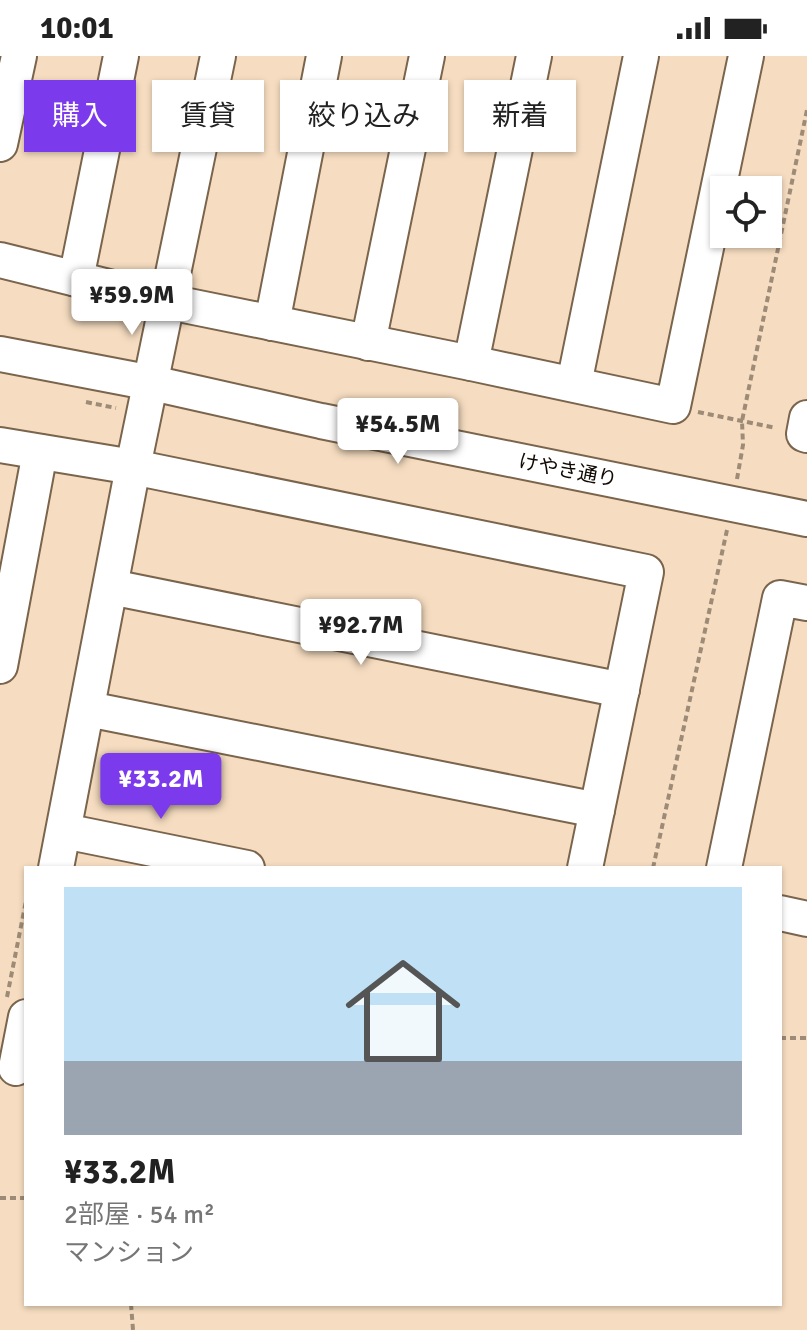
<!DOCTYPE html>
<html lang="ja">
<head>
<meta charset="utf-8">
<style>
	:root { --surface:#fff; --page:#f6f6f6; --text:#222; --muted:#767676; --line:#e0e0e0; --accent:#7c3aed }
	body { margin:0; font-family:Signika,"Noto Sans JP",sans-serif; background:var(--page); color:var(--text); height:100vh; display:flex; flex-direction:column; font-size:30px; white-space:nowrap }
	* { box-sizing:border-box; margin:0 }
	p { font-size:26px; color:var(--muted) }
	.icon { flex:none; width:44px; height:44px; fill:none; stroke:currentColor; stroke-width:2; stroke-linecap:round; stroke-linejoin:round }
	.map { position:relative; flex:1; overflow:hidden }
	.panel { position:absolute; left:24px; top:810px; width:758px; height:440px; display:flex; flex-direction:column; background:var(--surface); border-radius:0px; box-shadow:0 2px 6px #0004 }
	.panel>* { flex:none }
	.hud { position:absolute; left:24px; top:24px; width:760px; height:72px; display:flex; gap:16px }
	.tools { position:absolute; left:710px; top:120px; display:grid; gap:16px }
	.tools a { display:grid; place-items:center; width:72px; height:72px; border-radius:0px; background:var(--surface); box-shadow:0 2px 6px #0004; font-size:40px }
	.price { position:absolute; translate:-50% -68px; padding:0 18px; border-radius:8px; background:#fff; color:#222; font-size:26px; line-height:52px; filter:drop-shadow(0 2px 4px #0008) }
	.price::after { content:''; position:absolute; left:50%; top:48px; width:24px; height:18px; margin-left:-12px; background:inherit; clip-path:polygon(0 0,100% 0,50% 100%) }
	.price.on { background:var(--accent); color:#fff }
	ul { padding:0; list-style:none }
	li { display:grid; align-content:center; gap:16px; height:424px; padding:0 40px }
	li+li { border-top:2px solid var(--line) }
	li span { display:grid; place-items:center; height:248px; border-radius:0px; color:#555 }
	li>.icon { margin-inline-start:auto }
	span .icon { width:144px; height:144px; fill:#fffc; stroke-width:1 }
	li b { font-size:34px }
	.pill { padding:0 28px; border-radius:0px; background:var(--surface); box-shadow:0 2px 6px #0004; font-size:28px; line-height:72px }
	.pill.on { background:var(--accent); color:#fff }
	.status { display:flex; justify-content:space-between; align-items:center; height:56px; padding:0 40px; background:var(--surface); direction:ltr }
	.status svg { height:22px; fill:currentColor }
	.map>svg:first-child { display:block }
</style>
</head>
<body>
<div class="status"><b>10:01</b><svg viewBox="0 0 49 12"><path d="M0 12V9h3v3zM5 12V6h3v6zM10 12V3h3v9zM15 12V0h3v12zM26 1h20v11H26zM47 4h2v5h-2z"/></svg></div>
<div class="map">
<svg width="807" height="1274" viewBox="0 0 807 1274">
	<rect width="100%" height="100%" fill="#f6ddc1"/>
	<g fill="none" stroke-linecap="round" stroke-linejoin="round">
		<defs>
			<g id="minor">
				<polyline points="0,88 19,0"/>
				<polyline points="0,204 169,246 471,307 673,350 746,0"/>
				<polyline points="76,223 121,0"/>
				<polyline points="272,267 324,0"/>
				<polyline points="368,287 427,0"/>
				<polyline points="0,298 152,327 321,365 807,463"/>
				<polyline points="471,307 534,0"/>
				<polyline points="574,328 641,0"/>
				<polyline points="807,362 804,378 807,379"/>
				<polyline points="0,389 133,411 646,516 585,812"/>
				<polyline points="111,531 622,634"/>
				<polyline points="0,610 40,396"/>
				<polyline points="88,653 597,754"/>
				<polyline points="64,775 247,812"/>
				<polyline points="56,812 133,411 218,0"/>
				<polyline points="724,812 780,542 807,547"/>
				<polyline points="780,857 807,863"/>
				<polyline points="16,1012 26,961"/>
			</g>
		</defs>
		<use href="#minor" stroke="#7a644c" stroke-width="38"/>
		<g stroke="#9d8b77" stroke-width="4" stroke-dasharray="6 4" stroke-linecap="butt">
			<polyline points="86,346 116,352"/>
			<polyline points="698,356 776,372"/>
			<polyline points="737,423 743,389 742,365 807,54"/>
			<polyline points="653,812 727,474"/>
			<polyline points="7,941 26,845"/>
			<polyline points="780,982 807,982"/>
			<polyline points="0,1142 26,1142"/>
			<polyline points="131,1248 133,1274"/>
		</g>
		<use href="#minor" stroke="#fff" stroke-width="34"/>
	</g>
	<g text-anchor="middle" stroke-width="7" stroke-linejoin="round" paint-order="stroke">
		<g font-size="20" fill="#110903" stroke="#fff">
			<text transform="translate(568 414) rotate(11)" y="7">けやき通り</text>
		</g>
	</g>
</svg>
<div class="tools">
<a><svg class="icon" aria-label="locate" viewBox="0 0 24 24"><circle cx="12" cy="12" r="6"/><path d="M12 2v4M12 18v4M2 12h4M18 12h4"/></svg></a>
</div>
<b class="price" style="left:132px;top:281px">¥59.9M</b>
<b class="price" style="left:398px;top:410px">¥54.5M</b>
<b class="price" style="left:361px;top:611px">¥92.7M</b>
<b class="price on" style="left:161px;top:765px">¥33.2M</b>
<div class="hud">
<a class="pill on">購入</a>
<a class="pill">賃貸</a>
<a class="pill">絞り込み</a>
<a class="pill">新着</a>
</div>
<section class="panel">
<ul>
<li><span style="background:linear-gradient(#bfe0f5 70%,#9aa5b1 0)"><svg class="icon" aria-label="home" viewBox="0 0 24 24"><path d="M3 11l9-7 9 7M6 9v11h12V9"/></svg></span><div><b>¥33.2M</b><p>2部屋 · 54 m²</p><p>マンション</p></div></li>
</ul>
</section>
</div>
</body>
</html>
